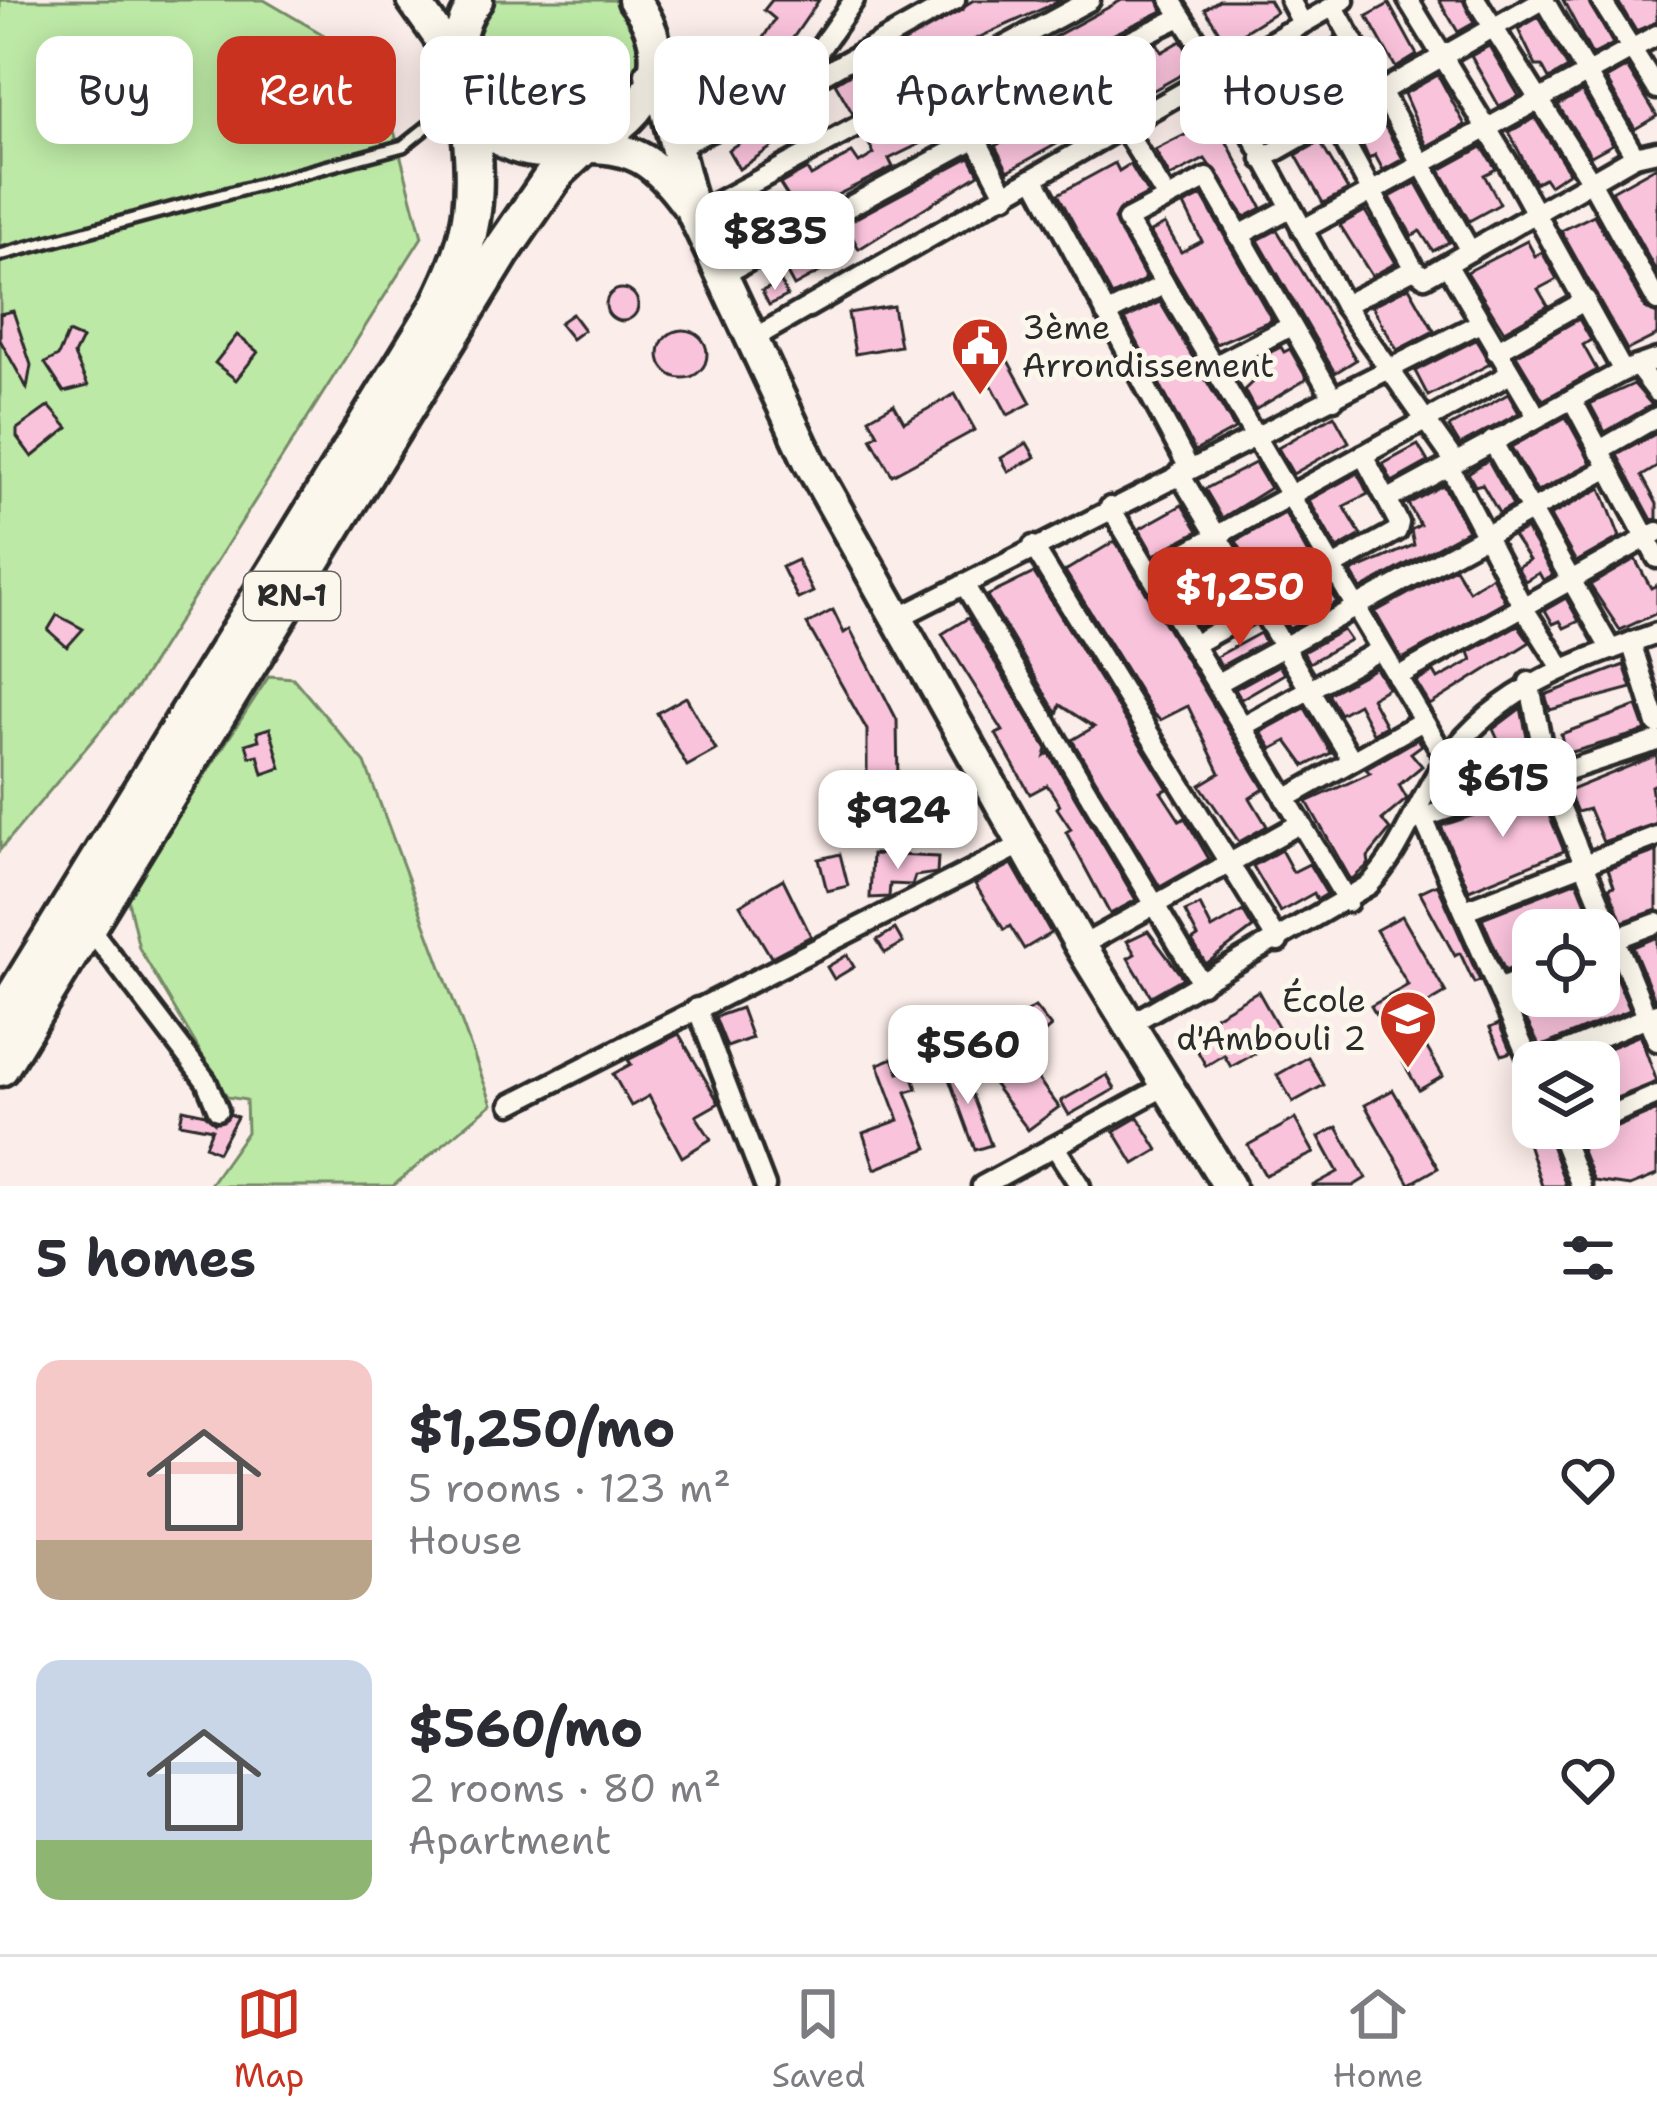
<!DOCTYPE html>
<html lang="en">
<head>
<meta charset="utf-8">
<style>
	:root { --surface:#fff; --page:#f2f2f3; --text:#2b2b33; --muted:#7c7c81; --line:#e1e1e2; --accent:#c8321e }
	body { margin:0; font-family:"Shantell Sans",sans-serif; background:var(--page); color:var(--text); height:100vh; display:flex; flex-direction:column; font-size:45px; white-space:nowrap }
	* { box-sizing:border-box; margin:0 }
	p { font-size:39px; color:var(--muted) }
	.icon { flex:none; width:66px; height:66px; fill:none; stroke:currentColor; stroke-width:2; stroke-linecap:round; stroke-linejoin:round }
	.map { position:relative; height:1186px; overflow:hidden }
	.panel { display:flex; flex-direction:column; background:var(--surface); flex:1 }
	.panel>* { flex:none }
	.top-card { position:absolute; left:36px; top:36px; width:1587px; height:108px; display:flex; gap:24px }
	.buttons { position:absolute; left:1512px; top:909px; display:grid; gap:24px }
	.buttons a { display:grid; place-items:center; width:108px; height:108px; border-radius:24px; background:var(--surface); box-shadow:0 6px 30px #0003; font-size:60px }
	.price { position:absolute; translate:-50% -102px; padding:0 27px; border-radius:24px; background:#fff; color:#222; font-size:39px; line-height:78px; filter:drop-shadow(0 3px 6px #0008) }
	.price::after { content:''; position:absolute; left:50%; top:72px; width:36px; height:27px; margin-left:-18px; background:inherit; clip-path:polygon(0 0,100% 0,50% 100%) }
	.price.selected { background:var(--accent); color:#fff }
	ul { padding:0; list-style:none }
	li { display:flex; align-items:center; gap:36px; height:300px; padding:0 36px }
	li span { display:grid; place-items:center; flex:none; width:336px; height:240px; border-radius:24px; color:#555 }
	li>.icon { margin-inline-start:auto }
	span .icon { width:144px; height:144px; fill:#fffc; stroke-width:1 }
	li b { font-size:51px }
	h2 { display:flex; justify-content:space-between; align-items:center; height:144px; padding:0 36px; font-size:51px }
	.chip { padding:0 42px; border-radius:24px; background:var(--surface); box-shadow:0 6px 30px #0003; font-size:42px; line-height:108px }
	.chip.selected { background:var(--accent); color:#fff }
	.dock { display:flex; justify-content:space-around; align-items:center; height:168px; border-top:3px solid var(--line); background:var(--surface); font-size:33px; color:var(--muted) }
	.dock a { display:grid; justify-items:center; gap:6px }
	.dock .selected { color:var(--accent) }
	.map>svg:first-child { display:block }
</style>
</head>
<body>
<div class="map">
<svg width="1657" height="1186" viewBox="0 0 1657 1186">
	<rect width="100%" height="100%" fill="#fbede9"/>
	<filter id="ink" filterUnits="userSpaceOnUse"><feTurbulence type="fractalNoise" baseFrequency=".00833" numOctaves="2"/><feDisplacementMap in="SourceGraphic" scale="24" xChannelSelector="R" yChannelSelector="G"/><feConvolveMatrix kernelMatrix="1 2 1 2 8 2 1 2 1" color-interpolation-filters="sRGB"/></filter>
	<g filter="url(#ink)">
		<g fill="#bde9a6" stroke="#748a68" stroke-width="3">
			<polygon points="0,0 264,0 377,66 422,237 137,687 0,850"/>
			<path d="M492,0h125c84,107 -106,198 -141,79 -8,-29 -3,-56 16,-79z"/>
			<polygon points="269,676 293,678 365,763 492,1104 393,1186 209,1186 247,1132 246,1100 227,1097 139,948 127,896"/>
		</g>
		<g fill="#fac3dc" stroke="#2b2b2b" stroke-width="3">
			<polygon points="772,0 819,0 753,96 733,85 775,19 764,10"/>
			<polygon points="974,0 1062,0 969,42 924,67 927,73 853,114 835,83"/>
			<polygon points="1122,0 1158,0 1162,11 1060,60 1017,100 978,115 969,96 1005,77 999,67"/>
			<polygon points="1219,0 1269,0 1276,12 1226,43 1205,9"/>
			<polygon points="1439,0 1463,0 1474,23 1458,32"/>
			<polygon points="1563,0 1588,0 1613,44 1592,55"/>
			<polygon points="1617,0 1657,0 1657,22 1636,31"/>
			<polygon points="1389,4 1417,55 1396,68 1367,16"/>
			<polygon points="1539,17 1568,68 1549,79 1542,66 1536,66 1518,29"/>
			<polygon points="1335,37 1362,87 1341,99 1314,48"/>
			<polygon points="1181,41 1197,66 1008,171 995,146 1052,113 1049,107 1074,83 1106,68 1112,80 1147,60 1142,51 1157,43 1162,52"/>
			<polygon points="1489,46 1519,96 1499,106 1471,56"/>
			<polygon points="1283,57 1312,115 1269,139 1241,87 1252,81 1249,76"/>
			<polygon points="1627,67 1657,116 1635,129 1606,79"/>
			<polygon points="1438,75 1465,125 1427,146 1404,94"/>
			<polygon points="717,89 731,100 713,115 703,107"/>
			<polygon points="1582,92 1613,144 1591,156 1558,105"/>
			<polygon points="812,96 824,112 739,169 728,150"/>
			<polygon points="939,97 945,109 931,116 940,134 889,159 893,167 799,214 780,184 807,169 811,176 852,153 859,163 874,154 869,144"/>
			<polygon points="1376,110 1403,159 1383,170 1375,155 1369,159 1353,123"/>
			<polygon points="1535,118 1569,172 1549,185 1544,178 1535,183 1509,132"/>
			<polygon points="1215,120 1262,208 1245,217 1205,159 1170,177 1155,150"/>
			<polygon points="1320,142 1348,190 1323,203 1296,155"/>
			<polygon points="1482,147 1496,169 1484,175 1500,204 1469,221 1440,170"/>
			<polygon points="970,157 979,174 859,249 845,224"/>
			<polygon points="1115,163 1119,171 1130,164 1148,194 1120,209 1114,219 1146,279 1112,296 1058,194"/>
			<polygon points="1657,166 1657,273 1612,191"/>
			<polygon points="1416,183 1449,242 1433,251 1420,231 1412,236 1390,197"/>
			<polygon points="1202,196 1272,320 1216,344 1150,232 1165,224 1181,252 1202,241 1184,205"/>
			<polygon points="1365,211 1396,263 1372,276 1340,225"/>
			<polygon points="1594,215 1645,308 1657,314 1657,335 1627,350 1561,231"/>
			<polygon points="1277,230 1356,360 1335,373 1258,240"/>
			<polygon points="1527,241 1535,256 1542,252 1557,279 1538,289 1548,306 1504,331 1467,272"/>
			<polygon points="811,243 825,269 794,286 780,260"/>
			<polygon points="781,282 787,296 769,305 762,291"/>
			<polygon points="1409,287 1434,331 1397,350 1372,306"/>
			<circle cx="622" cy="305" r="16"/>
			<polygon points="1160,302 1235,429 1195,451 1125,319"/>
			<polygon points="893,306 900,346 855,354 848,313"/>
			<polygon points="13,311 31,365 27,388 0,340 0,314"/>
			<polygon points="572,314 584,330 572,339 559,323"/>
			<polygon points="1579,319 1591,340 1583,345 1597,370 1543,400 1516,355"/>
			<circle cx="683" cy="354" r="24"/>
			<polygon points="68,333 82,339 74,355 88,386 64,392 45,363 58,356"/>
			<polygon points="237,335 258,352 236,380 215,363"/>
			<polygon points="994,335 1031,403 1008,415 971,347"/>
			<polygon points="1476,340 1490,364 1428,396 1415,371"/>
			<polygon points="1281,347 1284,352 1290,349 1307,379 1255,410 1244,390 1264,371 1257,359"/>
			<polygon points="1634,384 1652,405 1605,432 1590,404"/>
			<polygon points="955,394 975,430 892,475 871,438 878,434 869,418 894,404 904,422"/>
			<polygon points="1508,394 1519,413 1460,445 1449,427"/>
			<polygon points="49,406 68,428 32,457 17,437 17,429"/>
			<polygon points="1334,415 1349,442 1293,474 1278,448"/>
			<polygon points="1566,417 1591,463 1537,492 1511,447"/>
			<polygon points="1657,433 1657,467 1642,476 1657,504 1657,519 1652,520 1617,455"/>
			<polygon points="1027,443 1035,457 1009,472 1001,458"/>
			<polygon points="1418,445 1428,462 1392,482 1383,464"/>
			<polygon points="1488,460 1513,505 1499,513 1482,484 1475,486 1468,473"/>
			<polygon points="1255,463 1270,488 1222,518 1205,489"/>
			<polygon points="1358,473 1368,494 1344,506 1361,535 1337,549 1309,500"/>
			<polygon points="1443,485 1468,530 1361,589 1351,572 1414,545 1411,530 1420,525 1408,504"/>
			<polygon points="1601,488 1620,537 1576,562 1550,516"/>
			<polygon points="1182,505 1198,531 1154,555 1139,529"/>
			<polygon points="1285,513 1313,563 1265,589 1236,541"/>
			<polygon points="1526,529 1553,575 1543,580 1539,573 1525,581 1517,567 1529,560 1513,536"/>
			<polygon points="1115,541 1264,789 1250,798 1267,826 1239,842 1200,785 1220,773 1188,706 1160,720 1154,715 1065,571"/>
			<polygon points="1212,554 1218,563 1203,573 1215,602 1234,591 1241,603 1198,627 1168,578"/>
			<polygon points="1635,559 1651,588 1657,585 1657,613 1620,630 1590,585"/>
			<polygon points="797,560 813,592 798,599 782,567"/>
			<polygon points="1455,568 1469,591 1492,576 1505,601 1402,659 1375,612"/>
			<polygon points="1034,573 1168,789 1161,792 1180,821 1185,818 1209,859 1160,887 1072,740 1094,727 1060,705 1057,714 987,596"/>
			<polygon points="1326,586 1337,602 1289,629 1279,612"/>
			<polygon points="1566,598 1579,621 1564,628 1560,621 1553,624 1545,610"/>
			<polygon points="833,610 844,633 850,629 897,720 898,782 867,782 867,730 807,624"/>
			<polygon points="57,615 83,629 67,647 48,630"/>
			<polygon points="968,618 1047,749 1045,756 1049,753 1136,900 1110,914 1066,832 1071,829 1057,808 1060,805 1047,785 1030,794 996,734 1003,731 942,634"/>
			<polygon points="1518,625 1530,642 1430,705 1416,682 1434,672 1438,679 1472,660 1469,652"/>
			<polygon points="1343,630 1350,640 1309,663 1303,652"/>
			<polygon points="1260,633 1265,642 1221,666 1216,657"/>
			<polygon points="1279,665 1284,674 1241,699 1235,689"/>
			<polygon points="1624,665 1632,688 1550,710 1545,695"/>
			<polygon points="1376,668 1388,688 1371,698 1386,726 1373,733 1358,704 1340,714 1328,694"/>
			<polygon points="686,697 716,750 687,766 657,713"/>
			<polygon points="1637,706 1646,731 1565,754 1561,734"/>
			<polygon points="1305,708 1331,753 1305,766 1287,741 1272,749 1261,732"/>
			<polygon points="1521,708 1533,767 1460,791 1457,776 1485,770 1481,743 1498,740 1493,729"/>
			<polygon points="270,728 281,768 263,774 258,755 250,757 246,744 259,740 257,732"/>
			<polygon points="1418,739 1422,745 1411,753 1422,766 1399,785 1407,799 1382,820 1390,830 1368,857 1369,864 1351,880 1307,802 1370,773 1366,769"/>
			<polygon points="1657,755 1657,784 1651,786 1657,823 1603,842 1589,809 1577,812 1568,791"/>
			<polygon points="1540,793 1564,851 1469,890 1441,826"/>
			<polygon points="1281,850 1293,872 1309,864 1327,894 1317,900 1314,893 1280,912 1253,866"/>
			<polygon points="1657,851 1657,910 1622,922 1609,888 1614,886 1608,869"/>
			<polygon points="840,854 848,886 827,891 819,859"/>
			<polygon points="872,854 938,857 937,873 915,876 912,885 890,884 889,897 870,898"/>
			<polygon points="1012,864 1051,933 1024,949 1010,926 1004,930 975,884"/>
			<polygon points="783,879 811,936 771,957 740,905"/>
			<polygon points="1577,881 1597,930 1533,930 1533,960 1505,971 1482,918"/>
			<polygon points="1437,884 1480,981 1474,983 1460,953 1455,956 1420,892"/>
			<polygon points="1200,905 1212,929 1243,911 1253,928 1206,964 1192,941 1198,937 1185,912"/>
			<polygon points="1402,916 1446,993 1408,1015 1443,1076 1419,1090 1371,1006 1408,985 1376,930"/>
			<polygon points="895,929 903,943 885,953 877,940"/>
			<polygon points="1148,931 1183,978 1151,996 1128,958 1135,954 1127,941"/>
			<polygon points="1657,937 1657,1000 1655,1000 1633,947"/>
			<polygon points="847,955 854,967 834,979 827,967"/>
			<polygon points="1607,956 1630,1010 1540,1047 1523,1013 1543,1005 1539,996 1599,996 1599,958"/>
			<polygon points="1258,991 1284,1037 1231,1067 1224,1055 1206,1066 1187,1032"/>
			<polygon points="1035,1007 1051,1027 1019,1054 1059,1107 1028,1130 982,1069 1008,1049 995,1031"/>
			<polygon points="741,1008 752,1038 727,1047 715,1017"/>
			<polygon points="1499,1024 1511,1052 1502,1055 1490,1028"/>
			<polygon points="679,1034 719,1103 696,1116 711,1139 682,1157 649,1096 631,1106 613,1074 631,1064 628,1060"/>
			<polygon points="1640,1035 1657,1082 1599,1105 1599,1062 1575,1062"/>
			<polygon points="1308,1057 1324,1085 1293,1102 1277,1075"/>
			<polygon points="893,1058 899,1073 910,1069 917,1089 906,1092 928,1148 875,1169 863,1133 899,1120 878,1064"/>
			<polygon points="960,1063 991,1145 975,1150 945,1068"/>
			<polygon points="1107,1075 1115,1089 1069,1115 1061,1101"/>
			<polygon points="1393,1090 1438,1168 1410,1184 1365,1105"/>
			<polygon points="183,1109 205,1114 215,1123 230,1114 237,1117 218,1152 205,1146 212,1129 180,1123"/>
			<polygon points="1657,1110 1657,1175 1630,1186 1594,1181 1573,1128 1603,1133"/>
			<polygon points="1138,1117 1158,1150 1134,1164 1114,1131"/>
			<polygon points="1295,1119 1314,1153 1265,1175 1248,1145"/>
			<polygon points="1337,1127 1366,1178 1353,1186 1312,1186 1338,1172 1319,1137"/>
			<polygon points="1523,1128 1545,1128 1566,1186 1542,1186"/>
		</g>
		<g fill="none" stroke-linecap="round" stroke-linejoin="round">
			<defs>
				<polyline id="lane" points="0,255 403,146 457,103"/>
				<g id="street">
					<polyline points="1171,0 1219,75 1344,305 1455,462"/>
					<polyline points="1290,0 1302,23"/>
					<polyline points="1408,0 1508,163 1623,371 1657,359"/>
					<polyline points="1476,0 1592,183 1657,301"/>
					<polyline points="1544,0 1635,156"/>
					<polyline points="1601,0 1657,89"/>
					<polyline points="1334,7 1470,251"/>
					<polyline points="1285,33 1414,269 1425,277 1635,156 1657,151"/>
					<polyline points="943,76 1006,196"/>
					<polyline points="791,90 854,0"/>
					<polyline points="1125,130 1167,198"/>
					<polyline points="677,147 788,94 955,0"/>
					<polyline points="1262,159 1542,0"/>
					<polyline points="1035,179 1189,468"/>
					<polyline points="694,215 1090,0"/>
					<polyline points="1302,230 1657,35"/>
					<polyline points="1238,236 1290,208"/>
					<polyline points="1448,266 1536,415"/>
					<polyline points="721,276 1024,112 1066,72 1181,17"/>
					<polyline points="1344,305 1414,269"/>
					<polyline points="1106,314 1163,285"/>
					<polyline points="749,341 1344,0"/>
					<polyline points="1496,351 1586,300"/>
					<polyline points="1637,366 1657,392"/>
					<polyline points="1212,367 1291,326"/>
					<polyline points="1334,399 1207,178 1127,220 1446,759"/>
					<polyline points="1572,399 1657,558"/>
					<polyline points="1492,441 1611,650"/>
					<polyline points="1598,451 1657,417"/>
					<polyline points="1449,466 1523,607 1562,668"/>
					<polyline points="1179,473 1352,760"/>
					<polyline points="1387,500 1623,371"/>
					<polyline points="1110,507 1348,902"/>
					<polyline points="1033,546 1278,942"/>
					<polyline points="1149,573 1510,374"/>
					<polyline points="964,584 1202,984"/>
					<polyline points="896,619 1480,323"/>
					<polyline points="1631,642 1657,724"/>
					<polyline points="1193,645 1397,531 1399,523 1363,455"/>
					<polyline points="1397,677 1657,532"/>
					<polyline points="1529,682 1549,779 1657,1041"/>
					<polyline points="1216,684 1607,469"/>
					<polyline points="1242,727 1380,650"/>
					<polyline points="1285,799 1421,722"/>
					<polyline points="1423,818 1533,1069"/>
					<polyline points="1412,821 1657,741"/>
					<polyline points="1465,910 1657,836"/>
					<polyline points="89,927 206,1081 218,1110"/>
					<polyline points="1599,945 1657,923"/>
					<polyline points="1081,946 1301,823"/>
					<polyline points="1499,989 1533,974"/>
					<polyline points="697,1008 765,1186"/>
					<path d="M1132,1023l237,-138c31,-32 44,-73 67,-110 51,-83 134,-111 221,-142"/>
					<polyline points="1540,1062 1657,1013"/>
					<polyline points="511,1104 1025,843"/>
					<polyline points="1599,1120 1657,1095"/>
					<polyline points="1558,1128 1581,1186"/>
					<polyline points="1055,1147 1080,1186"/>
					<polyline points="982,1186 1169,1084"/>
				</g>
				<g id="primary">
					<polyline points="413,0 447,48 456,71"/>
					<path d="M477,0c-18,23 -22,51 -16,79 30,148 266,44 173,-79"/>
					<polyline points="651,74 662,92 694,215 810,463 1081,946 1229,1186"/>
					<path d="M589,147c48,0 69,18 97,56"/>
				</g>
				<g id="highway">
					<path d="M0,1021l438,-712c42,-82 39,-116 31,-206"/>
					<polyline points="0,1067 501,252 557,171 579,150"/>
				</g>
			</defs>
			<use href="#lane" stroke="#2b2b2b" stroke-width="18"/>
			<use href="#street" stroke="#2b2b2b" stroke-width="27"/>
			<use href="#primary" stroke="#2b2b2b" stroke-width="39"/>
			<use href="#highway" stroke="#2b2b2b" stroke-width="45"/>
			<use href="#lane" stroke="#fbf7ec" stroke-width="9"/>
			<use href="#street" stroke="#fbf7ec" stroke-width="18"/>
			<use href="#primary" stroke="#fbf7ec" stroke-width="30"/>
			<use href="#highway" stroke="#fbf7ec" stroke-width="36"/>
		</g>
	</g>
	<defs>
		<symbol id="civic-pin" viewBox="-11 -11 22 30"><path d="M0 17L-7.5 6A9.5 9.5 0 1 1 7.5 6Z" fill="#c8321e" stroke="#fbf7ec"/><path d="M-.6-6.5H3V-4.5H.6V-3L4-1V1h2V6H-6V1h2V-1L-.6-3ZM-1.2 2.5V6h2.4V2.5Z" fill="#fff"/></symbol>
		<symbol id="school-pin" viewBox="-11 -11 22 30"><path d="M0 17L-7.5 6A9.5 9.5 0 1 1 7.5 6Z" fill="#c8321e" stroke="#fbf7ec"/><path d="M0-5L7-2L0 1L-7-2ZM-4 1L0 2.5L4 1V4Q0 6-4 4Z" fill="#fff"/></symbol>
	</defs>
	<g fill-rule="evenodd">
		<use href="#civic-pin" x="947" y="313" width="66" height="90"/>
		<use href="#school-pin" x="1375" y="986" width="66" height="90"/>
	</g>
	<g text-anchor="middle" stroke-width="10" stroke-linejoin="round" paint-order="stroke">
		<rect fill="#fbf7ec" stroke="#696865" stroke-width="3" x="244" y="572" width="96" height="48" rx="9"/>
		<g font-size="30" font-weight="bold" fill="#2b2b2b">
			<text x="292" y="606">RN-1</text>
		</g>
		<g font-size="33" fill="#2b2b2b" stroke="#fbf7ec" text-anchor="start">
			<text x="1022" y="339">3ème<tspan x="1022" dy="38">Arrondissement</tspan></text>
			<text x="1366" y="1012" text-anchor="end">École<tspan x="1366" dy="38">d'Ambouli 2</tspan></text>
		</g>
	</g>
</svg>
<div class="buttons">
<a><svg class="icon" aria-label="locate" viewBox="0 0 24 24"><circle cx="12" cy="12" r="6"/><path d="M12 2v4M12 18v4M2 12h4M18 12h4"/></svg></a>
<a><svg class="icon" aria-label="layers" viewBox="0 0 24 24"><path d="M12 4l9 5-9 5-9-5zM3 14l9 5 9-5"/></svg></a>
</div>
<b class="price" style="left:775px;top:293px">$835</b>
<b class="price selected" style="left:1240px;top:649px">$1,250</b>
<b class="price" style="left:1503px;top:840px">$615</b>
<b class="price" style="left:898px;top:872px">$924</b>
<b class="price" style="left:968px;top:1107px">$560</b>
<div class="top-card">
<a class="chip">Buy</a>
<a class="chip selected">Rent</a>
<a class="chip">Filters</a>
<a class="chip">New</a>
<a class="chip">Apartment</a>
<a class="chip">House</a>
</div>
</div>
<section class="panel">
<h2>5 homes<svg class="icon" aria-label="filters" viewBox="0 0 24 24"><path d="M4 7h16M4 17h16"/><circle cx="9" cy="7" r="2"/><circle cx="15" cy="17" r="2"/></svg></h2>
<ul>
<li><span style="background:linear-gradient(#f6c9c9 75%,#b9a48a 0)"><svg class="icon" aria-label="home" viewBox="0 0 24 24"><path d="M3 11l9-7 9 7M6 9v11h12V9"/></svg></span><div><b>$1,250/mo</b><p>5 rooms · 123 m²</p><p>House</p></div><svg class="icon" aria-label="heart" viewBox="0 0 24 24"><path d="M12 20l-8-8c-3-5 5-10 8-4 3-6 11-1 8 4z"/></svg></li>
<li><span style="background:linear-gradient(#c9d6e8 75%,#8fb573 0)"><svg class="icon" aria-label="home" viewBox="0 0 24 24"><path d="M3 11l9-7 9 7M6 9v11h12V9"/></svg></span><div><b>$560/mo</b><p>2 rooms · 80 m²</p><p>Apartment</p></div><svg class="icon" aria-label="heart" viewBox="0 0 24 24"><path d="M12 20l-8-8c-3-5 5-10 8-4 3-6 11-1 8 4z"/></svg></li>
</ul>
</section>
<nav class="dock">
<a class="selected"><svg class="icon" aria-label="map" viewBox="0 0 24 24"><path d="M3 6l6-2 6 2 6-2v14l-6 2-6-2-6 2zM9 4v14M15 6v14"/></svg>Map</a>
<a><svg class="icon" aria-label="saved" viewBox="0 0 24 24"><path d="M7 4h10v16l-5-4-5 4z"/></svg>Saved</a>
<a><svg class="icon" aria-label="home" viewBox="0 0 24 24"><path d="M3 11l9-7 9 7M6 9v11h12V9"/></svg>Home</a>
</nav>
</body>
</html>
